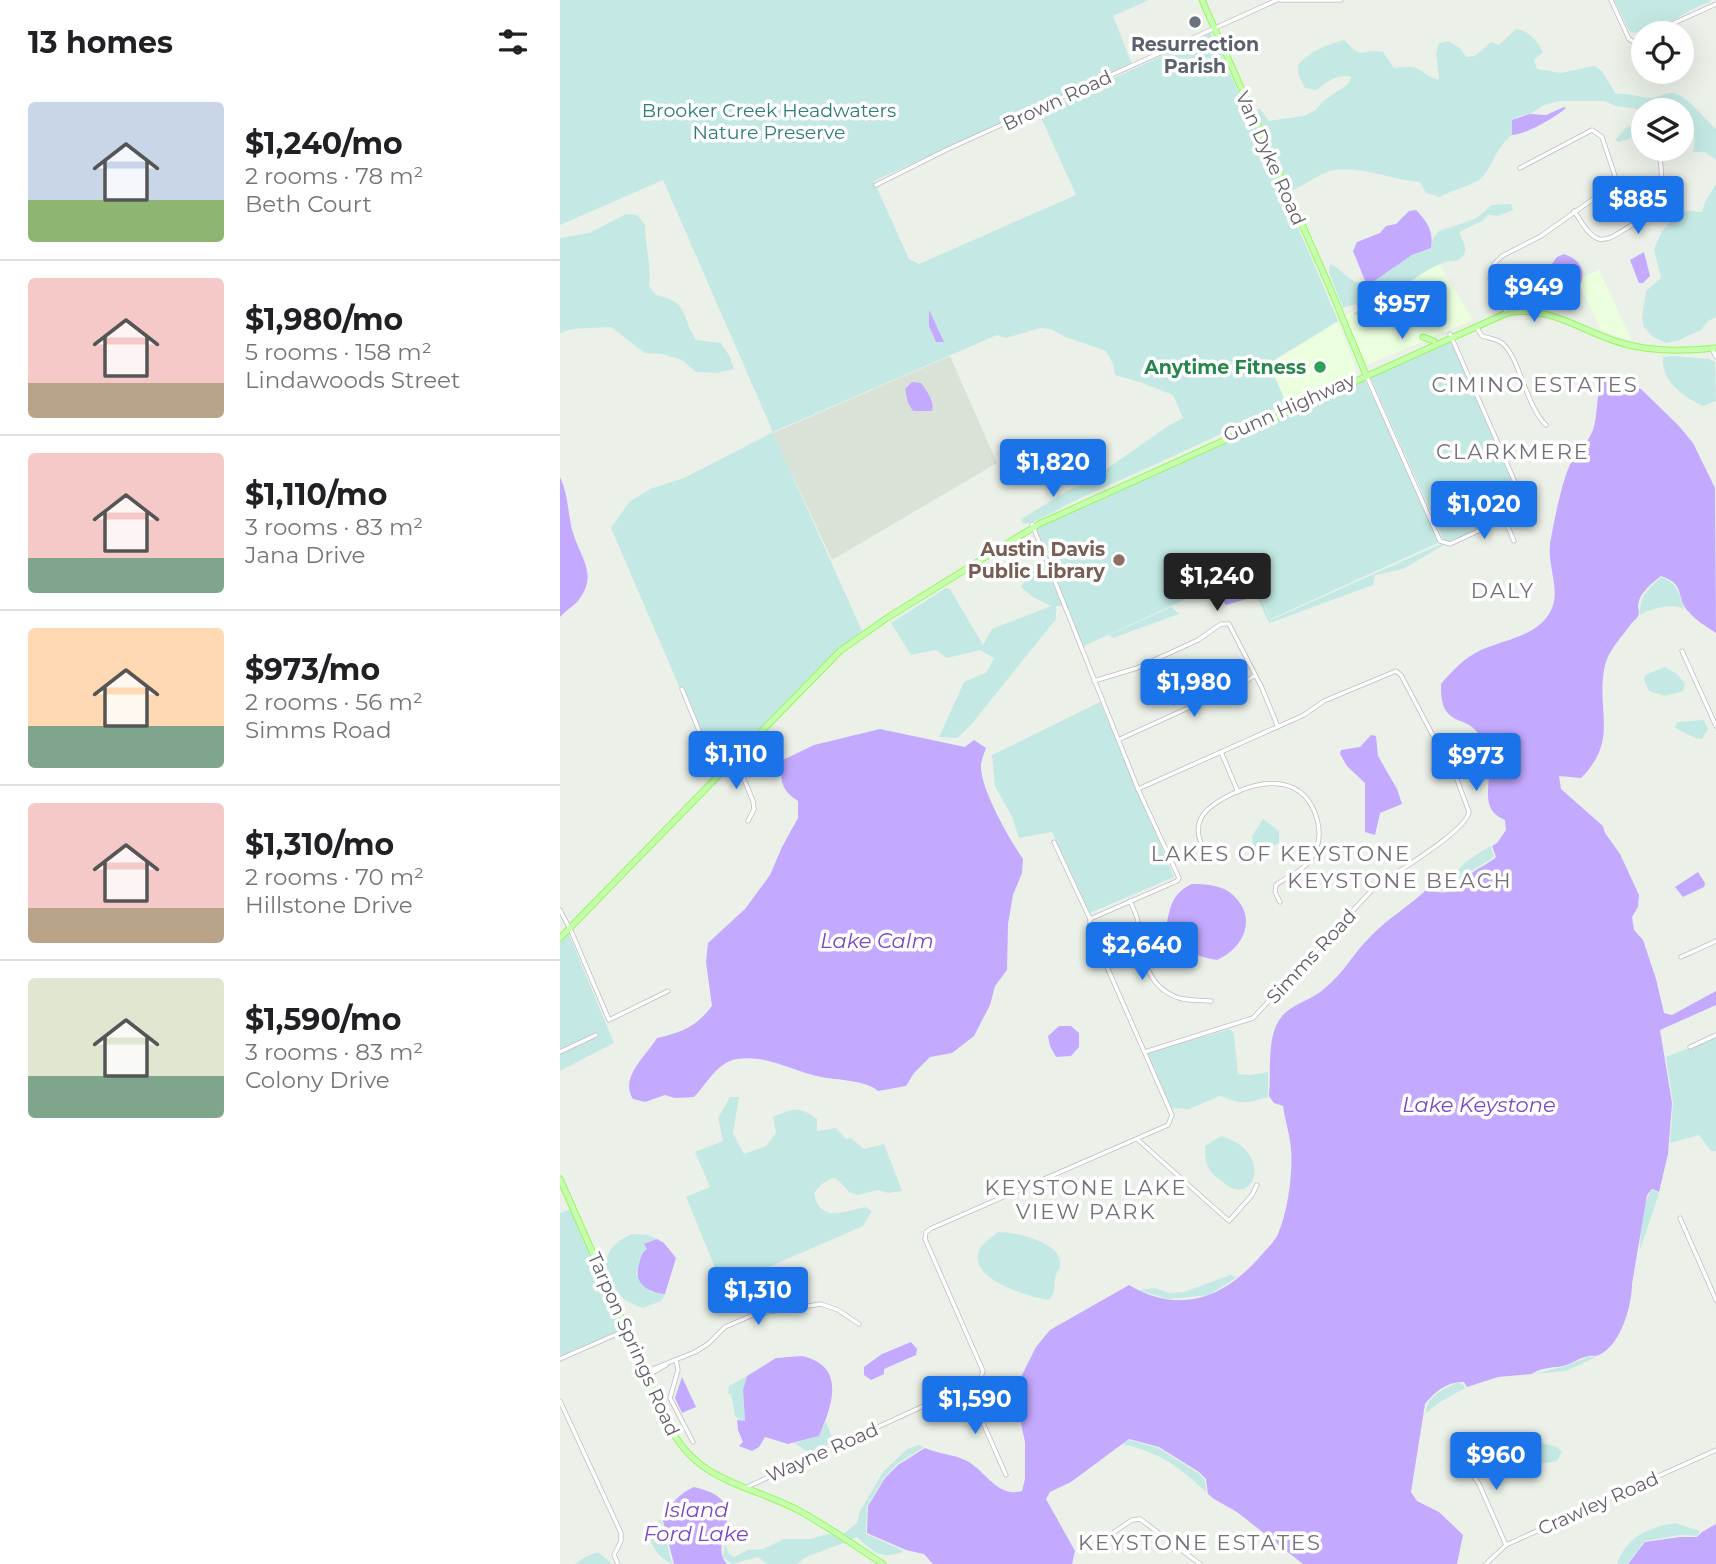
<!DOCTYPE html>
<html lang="en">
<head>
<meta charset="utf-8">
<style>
	:root { --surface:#fff; --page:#f2f2f2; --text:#202124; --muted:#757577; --line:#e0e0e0; --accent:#1a73e8 }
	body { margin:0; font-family:Montserrat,sans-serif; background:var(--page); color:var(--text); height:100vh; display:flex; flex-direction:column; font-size:26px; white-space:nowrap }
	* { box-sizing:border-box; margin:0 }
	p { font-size:23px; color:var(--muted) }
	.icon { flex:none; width:38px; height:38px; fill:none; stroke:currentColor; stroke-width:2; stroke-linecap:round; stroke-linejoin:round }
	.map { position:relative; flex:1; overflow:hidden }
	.sheet { display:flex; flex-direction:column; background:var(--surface); width:560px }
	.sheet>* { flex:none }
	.buttons { position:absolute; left:1071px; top:21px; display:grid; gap:14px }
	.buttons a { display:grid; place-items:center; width:63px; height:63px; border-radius:50%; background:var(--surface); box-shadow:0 7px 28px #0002; font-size:35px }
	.price { position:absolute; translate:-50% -60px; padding:0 16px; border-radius:7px; background:var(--accent); color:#fff; font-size:23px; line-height:46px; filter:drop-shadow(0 2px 4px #0008) }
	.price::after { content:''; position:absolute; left:50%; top:42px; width:21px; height:16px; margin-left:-10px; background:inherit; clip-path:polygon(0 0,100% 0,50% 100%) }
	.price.selected { background:#222; color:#fff }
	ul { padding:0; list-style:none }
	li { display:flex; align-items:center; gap:21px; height:175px; padding:0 28px }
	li+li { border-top:2px solid var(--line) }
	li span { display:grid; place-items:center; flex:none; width:196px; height:140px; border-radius:7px; color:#555 }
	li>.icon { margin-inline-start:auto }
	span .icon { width:84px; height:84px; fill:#fffc; stroke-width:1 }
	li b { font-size:30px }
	h2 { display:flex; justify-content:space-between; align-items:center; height:84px; padding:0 28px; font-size:30px }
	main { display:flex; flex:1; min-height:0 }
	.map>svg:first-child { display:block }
</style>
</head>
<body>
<main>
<section class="sheet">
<h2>13 homes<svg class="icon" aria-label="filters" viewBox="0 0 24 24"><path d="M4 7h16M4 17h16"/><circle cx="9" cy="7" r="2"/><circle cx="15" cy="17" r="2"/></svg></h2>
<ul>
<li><span style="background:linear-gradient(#c9d6e8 70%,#8fb573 0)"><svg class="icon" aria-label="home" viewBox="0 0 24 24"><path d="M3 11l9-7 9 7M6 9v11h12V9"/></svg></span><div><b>$1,240/mo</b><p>2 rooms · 78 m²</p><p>Beth Court</p></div></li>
<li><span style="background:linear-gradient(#f6c9c9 75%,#b9a48a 0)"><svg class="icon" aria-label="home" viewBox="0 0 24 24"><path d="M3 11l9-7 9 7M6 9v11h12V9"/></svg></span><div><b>$1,980/mo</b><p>5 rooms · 158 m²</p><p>Lindawoods Street</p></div></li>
<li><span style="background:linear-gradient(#f6c9c9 75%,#7fa58c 0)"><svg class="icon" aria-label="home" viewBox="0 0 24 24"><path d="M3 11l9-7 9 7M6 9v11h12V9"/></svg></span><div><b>$1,110/mo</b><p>3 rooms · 83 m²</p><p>Jana Drive</p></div></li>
<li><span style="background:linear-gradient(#ffd9b3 70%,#7fa58c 0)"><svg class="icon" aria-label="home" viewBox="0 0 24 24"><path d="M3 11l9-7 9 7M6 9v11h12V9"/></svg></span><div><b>$973/mo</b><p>2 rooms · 56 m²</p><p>Simms Road</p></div></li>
<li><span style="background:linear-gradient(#f6c9c9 75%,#b9a48a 0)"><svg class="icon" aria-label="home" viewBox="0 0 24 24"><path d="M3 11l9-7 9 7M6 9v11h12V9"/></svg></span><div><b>$1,310/mo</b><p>2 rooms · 70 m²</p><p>Hillstone Drive</p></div></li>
<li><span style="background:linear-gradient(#dfe7d0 70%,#7fa58c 0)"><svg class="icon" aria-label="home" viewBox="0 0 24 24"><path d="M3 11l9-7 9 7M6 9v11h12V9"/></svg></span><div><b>$1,590/mo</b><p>3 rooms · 83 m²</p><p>Colony Drive</p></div></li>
</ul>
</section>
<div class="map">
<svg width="1156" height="1564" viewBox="0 0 1156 1564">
	<rect width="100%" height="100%" fill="#ebf1e8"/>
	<g fill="#ebffdf">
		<polygon points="877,261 913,320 807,365 785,316"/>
		<polygon points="1039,270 1072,341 1041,330 1019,284 1017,280"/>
		<polygon points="778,322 797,372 726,403 709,364"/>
	</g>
	<polygon fill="#dae1d6" points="390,356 437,463 272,560 213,433"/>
	<g fill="#c4e9e4">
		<path d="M0,0h589l-36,16 19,48 -258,117 35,78 10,5 157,-69 -37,-82 172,-80 49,105 82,192 -4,-9 -69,42 17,40c-69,34 -139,65 -210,97 -13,6 -40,24 -53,24l-2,-5 46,-28 21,-9 80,-56 15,-8 -10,-23 -33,-13 -25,-7 -2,-11 -7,-13 -43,-15 -12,-7 -11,-1 -34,10 -9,-3 -224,97 89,199 -37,31 -105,107 -14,-20 -95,-221 18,-26 21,-13 34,-11 89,-46 -110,-252 -103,45z"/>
		<path d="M1054,0h96v2c-25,7 -52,35 -80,30z"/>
		<path d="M956,29c12,1 22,13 27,23l-9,8 3,9 24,4 33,-7 8,5 14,23c12,-1 22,3 34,4 8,0 14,-5 22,-5 17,3 31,25 44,36v31l-11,-8h-12l2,-14 -3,-10 -10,-2v-16h-35l-32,-4 -10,-5h-45l-16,4 -14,9 -13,3 -4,6 -1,12c-18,15 -16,25 -28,40 -7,10 -33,15 -44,22l-14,-4 -6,-11c-28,-2 -57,-16 -86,-12 -16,3 -29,16 -44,21l-32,-74 -1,-8h3l9,12 35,-5 12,-6 6,-8 26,-18 3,-7c-13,-4 -25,6 -35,13l-11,-2 -7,-15v-8c12,-14 28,-20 46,-25 22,23 15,7 39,12l11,16c32,-4 20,4 45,12l-3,-27 3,-10 9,-2 12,7 6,9 9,-1 16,-14 8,3z"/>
		<polygon points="1083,121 1083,128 1069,139 1058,142 1055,140 1066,128"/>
		<polygon points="1156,184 1156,317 1148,321 1141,330 1119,340 1106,343 1093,337 1084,327 1082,318 1086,291 1101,278 1094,249 1102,231 1118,214 1126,211 1142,212 1145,202"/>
		<path d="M951,204l2,6 -15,6 -10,-1 -6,6 -23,11c4,12 13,19 -2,29 -16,-3 -53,22 -61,36l-19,6 -17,12 -7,-1 6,-4 -3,-6 -13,4 -14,-36 1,-8c11,3 15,15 27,18 16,4 31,-12 44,-20 9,-7 20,-10 30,-14l2,-10 6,-7 36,-12 17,-14z"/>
		<path d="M66,214l11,1 8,10c0,21 7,42 4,61l7,9c34,7 25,22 40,45l25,3 9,14 4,12 -17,4 -21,-1 -14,-12 -20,-6 -17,-1 -34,-26 -39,2 -12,4v-95l29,-5z"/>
		<path d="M890,339l17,34 55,133c-10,13 -59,30 -77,37l-75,-166z"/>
		<path d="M1113,356l36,3 6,3 1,39 -13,5c-20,-9 -42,-25 -40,-49z"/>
		<polygon points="804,379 849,468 882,541 711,619 689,570 522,647 476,527"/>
		<polygon points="881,544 884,545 843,569 815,575 813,585 709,623 686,573 689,571 711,620"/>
		<polygon points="486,565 502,606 496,606 496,619 410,726 397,738 379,737 404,682 427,672 434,658 420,650 387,658 376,650 351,655 331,623 386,588 390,589 423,645 432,629 491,606 473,597 461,587 472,568"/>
		<path d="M1101,577c17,7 18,16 23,32 -13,-6 -32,-1 -44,6 -1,-18 8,-26 21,-38z"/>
		<polygon points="611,607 619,614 553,638 549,635"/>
		<polygon points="1105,667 1117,674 1125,684 1123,691 1105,696 1089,691 1084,680 1085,675"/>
		<polygon points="540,702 614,877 530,913 492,832 459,838 452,817 435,786 432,755"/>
		<polygon points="1144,720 1148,729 1142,739 1135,738 1115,728 1117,722"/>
		<polygon points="703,819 719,831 719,843 704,850 693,846 692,836"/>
		<path d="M930,846l4,10c-7,7 -18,10 -24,17 -12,12 -22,24 -40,14l20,-9 17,-17z"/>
		<polygon points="8,932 54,1043 0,1071 0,1053 39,1036 37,1033 0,1050 0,940"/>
		<polygon points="670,1029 674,1034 678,1074 691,1075 708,1072 708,1097 690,1102 678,1102 660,1096 629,1109 611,1108 587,1053"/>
		<polygon points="1156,1037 1156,1151 1151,1151 1139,1135 1110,1143 1113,1103 1106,1057"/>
		<path d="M170,1097h9l-6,36 11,21 22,-8 10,-13 -3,-16c19,-8 26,-12 44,2v12l19,-3 10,11 5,-1 13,11 20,-5 18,47 -14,2 -9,-3 -21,5 -9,-3 -12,-13 -5,-1 -10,6 -8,9c6,30 29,19 51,14l7,4 -9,15 -140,61 -37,-90 24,-10 -15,-35 28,-11 -5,-23z"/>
		<path d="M661,1136c49,14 37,63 11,52 -5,-2 -9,-6 -13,-9 -13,-9 -14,-19 -14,-33z"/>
		<path d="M1092,1190l7,3 -19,57c1,-17 1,-46 12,-60z"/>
		<polygon points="11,1209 63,1329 0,1357 0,1213"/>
		<path d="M438,1232c17,0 66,10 62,34 0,5 -3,4 -4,9 -4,12 2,14 -7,25 -19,-3 -81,-20 -70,-49 3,-8 13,-14 19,-19z"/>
		<path d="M72,1234l16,1 9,4 -12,5 2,5 -5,4 -6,21 15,18 14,2 -4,7 -18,7c-6,-3 -15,-5 -20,-10 -23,-24 -25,-50 9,-64z"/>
		<polygon points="670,1275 677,1277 649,1295 607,1299 579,1290 595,1288 609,1293 624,1292"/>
		<polygon points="1028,1357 1036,1357 1006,1371 974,1374 1006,1366"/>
		<polygon points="187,1376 183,1390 185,1422 181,1421 175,1416 171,1394 168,1394 169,1386"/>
		<path d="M897,1383l6,1 2,4 -25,14 -14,11c1,-18 17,-23 31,-30z"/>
		<polygon points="266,1421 274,1443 248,1452 234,1443 259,1436"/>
		<polygon points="957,1437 997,1447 1002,1452 997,1461 988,1463 956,1464 948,1457 946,1446"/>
		<path d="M569,1440l29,8 40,25 7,7 1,12c-26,-25 -47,-40 -84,-48z"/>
		<path d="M359,1445l5,2 -27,17 -13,14 -17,28 -1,28 38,17c-22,10 -31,1 -47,-14l-7,3 -8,-5 15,-12 3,-12 23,-39 24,-23z"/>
		<path d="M101,1519l11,45c-13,-6 -21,-17 -23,-32z"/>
		<path d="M1115,1523l25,8 -3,5 -17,-1 -35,6 -18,23h-10c10,-28 31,-36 58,-41z"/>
		<polygon points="268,1534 276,1535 286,1542 246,1557 237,1564 207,1564 198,1557 172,1564 163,1557 165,1543 169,1554 174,1557 188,1550 203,1549 224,1539 250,1539"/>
		<polygon points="38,1552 52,1564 15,1564 25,1557"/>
	</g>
	<g fill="#c4aaff">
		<path d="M1004,107l2,1c-10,9 -41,27 -54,27v-15l18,-6 16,1z"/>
		<path d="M856,210c11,11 18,22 15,38l-19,7 -38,26 -8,2 -13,-32 4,-9 23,-9 6,-7 10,-2 13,-13z"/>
		<polygon points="1084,252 1090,276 1083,283 1079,283 1070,260"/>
		<path d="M1004,254c14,5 22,14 17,29 -9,4 -15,2 -24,-3l-5,-16 5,-7z"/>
		<polygon points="369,310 384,342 376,342 369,326"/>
		<path d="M1046,374l35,15 37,36 15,18 22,45 1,145c-9,-6 -21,-13 -28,-22 -13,-14 -1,-26 -27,-35 -10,8 -21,16 -23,29 0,4 2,8 0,11 -1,3 -5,5 -7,8 -9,13 -22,25 -26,41 -10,45 15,74 -24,113l-22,-2 2,13 42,37 2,7 15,21 19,41 -1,12 -6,10 2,13 9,10 13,39 8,34 8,2 44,-24v14l-56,25 12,73 -4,51 -9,38 -7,-3 -5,6 -15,89c0,21 -11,61 -33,71 -5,2 -5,0 -10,1 -9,1 -17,8 -26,10 -10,2 -22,1 -31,8l-34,3 -31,10 -3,-5c-16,-1 -30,10 -39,22l-14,88 6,9 22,11 24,23 -6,29h-154l-66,-52 -23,-13 -6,-5 -2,-15 -7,-7 -40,-25 -30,-8 -58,43 -21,10 -4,7 29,52 -3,13h-139l-9,-10 -18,-4 -39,-17 1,-27 17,-28 13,-13 27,-17c13,6 29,6 42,13 19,10 30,37 55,30l3,-12v-37l-9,-42 5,-23 15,-30 14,-17 79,-45c49,29 92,15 129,-26 6,-8 16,-16 20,-25 10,-23 15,-61 13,-85 -1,-14 -6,-29 -8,-43l-9,-3 -5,-7c2,-20 -2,-56 9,-74 11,-19 32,-20 47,-34 19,-15 29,-36 46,-52 18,-19 39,-30 57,-48 22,12 30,-2 44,-15 7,-6 17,-9 24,-16l-4,-11 5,-3 9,-13 -1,-10c-26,-10 -14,-35 -16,-57 -1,-5 -3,-11 -5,-16 -9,-31 -26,-20 -38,-36 -5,-8 -5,-18 -5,-27 12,-14 23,-26 40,-34 22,-10 51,-13 66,-33 17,-22 0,-49 3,-73 3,-18 13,-69 22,-83 7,-11 16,-18 21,-31 6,-18 2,-42 13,-56z"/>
		<path d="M352,382l9,1c6,8 14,19 11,28h-19l-5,-8 -3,-14z"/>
		<path d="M0,477c10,22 7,39 14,59 7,21 23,39 6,62 -4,7 -14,12 -20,19z"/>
		<polygon points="687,575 697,596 666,605 656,594"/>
		<path d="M320,729l85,18 9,-7 12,8c-2,5 -4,11 -5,16 -2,23 29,76 42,95l-1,14 -9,22 -5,29 -1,46 -12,16 -5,19 -16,31 -22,17 -22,4 -16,16 -8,13 -28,5c-12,-11 -42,-11 -57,-14 -27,-5 -55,-23 -84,-18 -20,3 -30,25 -43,38l-19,1 -10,-3 -20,7 -12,-3c-14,-21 13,-43 24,-61 24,-5 40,-12 55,-32l-6,-44 2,-19 37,-34 25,-34 12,-28 16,-29v-17c-18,-12 -17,-20 -17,-40l33,-16z"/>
		<polygon points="811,735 816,736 818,756 837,789 842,804 820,813 815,835 805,832 805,783 787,766 780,754 781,750 800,747"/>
		<polygon points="1138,872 1145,883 1144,887 1123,897 1115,887"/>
		<path d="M632,884c13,0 31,1 41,11 25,23 11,53 -16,65 -33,-6 -31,-11 -50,-37 3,-18 7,-31 25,-39z"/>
		<polygon points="499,1026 511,1026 519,1033 519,1047 511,1056 496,1057 490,1046 488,1036"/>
		<path d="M97,1239l7,4 12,15 -11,36c-18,-2 -32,-11 -26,-30 2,-7 2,-11 8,-15l-3,-5z"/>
		<polygon points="351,1342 357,1349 356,1355 324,1369 324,1374 311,1380 304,1375 304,1367 322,1354"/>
		<path d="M242,1356c45,10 30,50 17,80l-31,8 -23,-7 -6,10 -7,4 -13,-5 4,-4 -5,-12 -1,-10 8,1 -2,-31 4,-14 29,-18z"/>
		<polygon points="122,1377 136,1407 122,1413 115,1398"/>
		<path d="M134,1487c65,15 11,53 33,77h-53l-12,-47c9,-12 17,-24 32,-30z"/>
		<polygon points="1156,1524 1156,1564 1068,1564 1085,1542 1120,1537 1137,1537 1142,1532"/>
	</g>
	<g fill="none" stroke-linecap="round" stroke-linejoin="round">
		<defs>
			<g id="minor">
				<polyline points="720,0 781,0"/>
				<polyline points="1051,0 1069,39 1074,42 1083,38"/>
				<polyline points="1092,33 1156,4"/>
				<polyline points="316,185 388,149 717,0"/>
				<path d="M1014,211c6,8 14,25 25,28 9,2 18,-5 25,-9 30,-18 42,-34 36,-71"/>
				<polyline points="947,313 930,279 934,264 942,256 981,236 1053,185 1056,179 1042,137 1032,130 960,168"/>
				<path d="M917,328l5,8c6,2 15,3 20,7 17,13 24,63 44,82"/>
				<polyline points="1152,349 1156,357"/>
				<polyline points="807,377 880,541 890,544 962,511 965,505 890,334"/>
				<polyline points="944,518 954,541"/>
				<polyline points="1122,651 1156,726"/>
				<polyline points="534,681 577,668 638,640 661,624 669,624 702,688 718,727"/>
				<polyline points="122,689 149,755 160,775"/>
				<polyline points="560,739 683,683 694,676"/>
				<polyline points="661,752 678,792"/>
				<polyline points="176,760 193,801 194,809 188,821"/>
				<path d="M578,789l166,-74 20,-14 72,-30 5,4 38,72 13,19 17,46c-3,20 -77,62 -96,77l-120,129 -108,34"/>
				<polyline points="494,842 530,919"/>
				<path d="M649,858c-23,-34 -7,-50 25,-65 33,-15 71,-16 83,26 4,14 2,29 -7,41 -9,13 -23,16 -34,25l-1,7 5,10"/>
				<path d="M570,901c3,7 7,14 8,21 5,29 5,64 41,76 10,3 22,2 32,3"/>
				<polyline points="0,910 12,933 49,1020 108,991"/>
				<polyline points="1121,957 1156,941"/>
				<polyline points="1130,1047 1156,1035"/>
				<polyline points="0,1052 36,1035"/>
				<polyline points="577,1139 669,1221 692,1195 697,1185"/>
				<polyline points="1120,1218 1156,1300"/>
				<polyline points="0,1359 66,1330"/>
				<polyline points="116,1360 118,1370 110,1398 133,1442"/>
				<polyline points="85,1372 135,1352 148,1344 165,1327 195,1314 261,1304 278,1310 299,1324"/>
				<polyline points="87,1376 106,1365"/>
				<polyline points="407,1387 446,1475"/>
				<polyline points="0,1401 61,1533 61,1541 54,1555 58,1564"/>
				<polyline points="898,1454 919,1484 946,1545"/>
				<polyline points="185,1488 420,1380 423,1371 365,1239 366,1232 372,1228 608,1125 612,1115 530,928 530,919 617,881 619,878 578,789 472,524"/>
				<polyline points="544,1539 572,1520 580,1519 640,1564"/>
				<polyline points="926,1564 946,1545 1156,1450"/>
			</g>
			<g id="major">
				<polyline points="642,0 768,283 806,375"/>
				<polyline points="863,337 874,341"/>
				<path d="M0,938l280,-287 47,-33 152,-94 468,-211c43,-9 78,21 118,31 30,8 60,7 91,4"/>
				<path d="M0,1179l109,246c27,56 77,59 127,84 30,16 58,36 87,55"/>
			</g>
		</defs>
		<use href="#minor" stroke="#c0bcc3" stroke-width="5"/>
		<use href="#major" stroke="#9bf65c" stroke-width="7"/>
		<use href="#minor" stroke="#fff" stroke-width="3.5"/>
		<use href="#major" stroke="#c6ffaf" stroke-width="5"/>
	</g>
	<circle fill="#6b7280" stroke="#fff" stroke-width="2.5" cx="635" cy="22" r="7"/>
	<circle fill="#2e9e5b" stroke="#fff" stroke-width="2.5" cx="760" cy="367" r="7"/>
	<circle fill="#8d6e63" stroke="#fff" stroke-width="2.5" cx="559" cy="560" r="7"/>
	<g text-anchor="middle" stroke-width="7" stroke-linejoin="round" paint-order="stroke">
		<g font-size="19" font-weight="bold" fill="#5b616d" stroke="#fff">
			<text x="635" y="51">Resurrection<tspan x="635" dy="22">Parish</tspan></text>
		</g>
		<g font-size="19" fill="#635f68" stroke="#fff">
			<text transform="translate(497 100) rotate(-25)" y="7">Brown Road</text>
			<text transform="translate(711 158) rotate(66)" y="7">Van Dyke Road</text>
			<text transform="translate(729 407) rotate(-24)" y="7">Gunn Highway</text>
			<text transform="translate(751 956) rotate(-47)" y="7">Simms Road</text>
			<text transform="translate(74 1344) rotate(66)" y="7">Tarpon Springs Road</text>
			<text transform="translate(262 1452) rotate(-24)" y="7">Wayne Road</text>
			<text transform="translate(1038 1503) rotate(-24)" y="7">Crawley Road</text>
		</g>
		<g font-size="19" fill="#307d77" stroke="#fff">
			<text x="209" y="117">Brooker Creek Headwaters<tspan x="209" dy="22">Nature Preserve</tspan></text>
		</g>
		<g font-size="19" font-weight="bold" fill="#27864d" stroke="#fff" text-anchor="end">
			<text x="746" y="374">Anytime Fitness</text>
		</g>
		<g font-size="19" font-weight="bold" fill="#785e54" stroke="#fff" text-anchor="end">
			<text x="545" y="556">Austin Davis<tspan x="545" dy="22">Public Library</tspan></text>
		</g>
		<g font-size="21" letter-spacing="2" fill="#74707a" stroke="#fff">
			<text x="975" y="392">CIMINO ESTATES</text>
			<text x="953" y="459">CLARKMERE</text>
			<text x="943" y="598">DALY</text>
			<text x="721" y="861">LAKES OF KEYSTONE</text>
			<text x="840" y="888">KEYSTONE BEACH</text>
			<text x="526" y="1195">KEYSTONE LAKE<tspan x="526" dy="24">VIEW PARK</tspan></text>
			<text x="640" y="1550">KEYSTONE ESTATES</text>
		</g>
		<g font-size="21" font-style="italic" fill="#7947c8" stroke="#fff">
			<text x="317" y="948">Lake Calm</text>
			<text x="919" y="1112">Lake Keystone</text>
			<text x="136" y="1517">Island<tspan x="136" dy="24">Ford Lake</tspan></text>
		</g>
	</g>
</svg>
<div class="buttons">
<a><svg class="icon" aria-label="locate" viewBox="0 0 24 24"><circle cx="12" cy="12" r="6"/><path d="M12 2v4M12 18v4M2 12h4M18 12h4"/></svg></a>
<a><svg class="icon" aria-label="layers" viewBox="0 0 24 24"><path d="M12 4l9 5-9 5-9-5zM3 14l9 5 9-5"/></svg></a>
</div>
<b class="price" style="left:1078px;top:236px">$885</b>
<b class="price" style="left:974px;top:324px">$949</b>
<b class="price" style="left:842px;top:341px">$957</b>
<b class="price" style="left:493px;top:499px">$1,820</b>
<b class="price" style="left:924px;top:541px">$1,020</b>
<b class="price selected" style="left:657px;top:613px">$1,240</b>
<b class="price" style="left:634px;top:719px">$1,980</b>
<b class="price" style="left:176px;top:791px">$1,110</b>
<b class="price" style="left:916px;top:793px">$973</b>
<b class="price" style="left:582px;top:982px">$2,640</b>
<b class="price" style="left:198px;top:1327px">$1,310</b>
<b class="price" style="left:415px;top:1436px">$1,590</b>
<b class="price" style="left:936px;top:1492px">$960</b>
</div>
</main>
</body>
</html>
